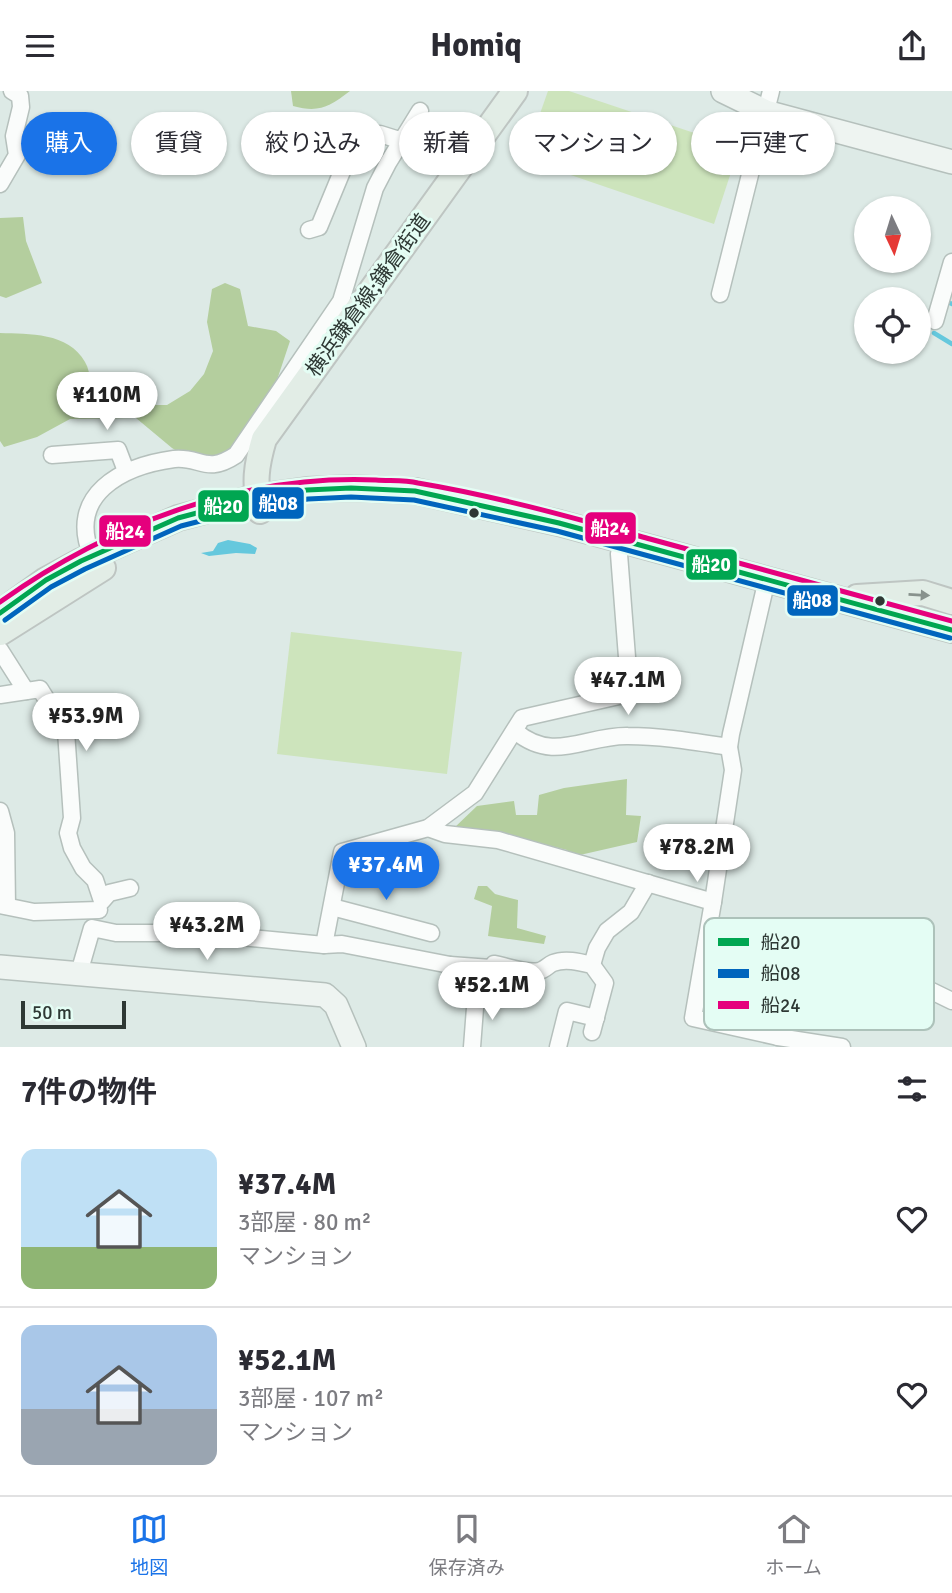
<!DOCTYPE html>
<html lang="ja">
<head>
<meta charset="utf-8">
<style>
	:root { --surface:#fff; --page:#f7f7f7; --text:#2b2b33; --muted:#7c7c81; --line:#e1e1e2; --accent:#1a73e8 }
	body { margin:0; font-family:Signika,"Noto Sans JP",sans-serif; background:var(--page); color:var(--text); height:100vh; display:flex; flex-direction:column; font-size:26px; white-space:nowrap }
	* { box-sizing:border-box; margin:0 }
	p { font-size:23px; color:var(--muted) }
	.icon { flex:none; width:38px; height:38px; fill:none; stroke:currentColor; stroke-width:2; stroke-linecap:round; stroke-linejoin:round }
	.map { position:relative; height:956px; overflow:hidden }
	.details { display:flex; flex-direction:column; background:var(--surface); flex:1 }
	.details>* { flex:none }
	.top-card { position:absolute; left:21px; top:21px; width:910px; height:63px; display:flex; gap:14px }
	.needle { width:46px; rotate:176deg }
	.buttons { position:absolute; left:854px; top:105px; display:grid; gap:14px }
	.buttons a { display:grid; place-items:center; width:77px; height:77px; border-radius:50%; background:var(--surface); box-shadow:0 2px 5px #0004; font-size:35px }
	.scale { position:absolute; left:21px; bottom:18px; width:105px; box-sizing:border-box; padding-left:7px; border:4px solid #2e3834; border-top:0; font-size:19px; line-height:24px; white-space:nowrap; color:#2e3834; -webkit-text-stroke:5px #e4fdf4; paint-order:stroke }
	.price { position:absolute; translate:-50% -60px; padding:0 16px; border-radius:24px; background:#fff; color:#222; font-size:23px; line-height:46px; filter:drop-shadow(0 2px 4px #0008) }
	.price::after { content:''; position:absolute; left:50%; top:42px; width:21px; height:16px; margin-left:-10px; background:inherit; clip-path:polygon(0 0,100% 0,50% 100%) }
	.price.on { background:var(--accent); color:#fff }
	ul { padding:0; list-style:none }
	li { display:flex; align-items:center; gap:21px; height:175px; padding:0 21px }
	li+li { border-top:2px solid var(--line) }
	li span { display:grid; place-items:center; flex:none; width:196px; height:140px; border-radius:14px; color:#555 }
	li>.icon { margin-inline-start:auto }
	span .icon { width:84px; height:84px; fill:#fffc; stroke-width:1 }
	li b { font-size:30px }
	h2 { display:flex; justify-content:space-between; align-items:center; height:84px; padding:0 21px; font-size:30px }
	.chip { padding:0 24px; border-radius:32px; background:var(--surface); box-shadow:0 2px 5px #0004; font-size:24px; line-height:63px }
	.chip.on { background:var(--accent); color:#fff }
	header { display:flex; justify-content:space-between; align-items:center; height:91px; padding:0 21px; background:var(--surface); font-size:32px; font-weight:800 }
	.tab-bar { display:flex; justify-content:space-around; align-items:center; height:98px; border-top:2px solid var(--line); background:var(--surface); font-size:19px; color:var(--muted) }
	.tab-bar a { display:grid; justify-items:center; gap:4px }
	.tab-bar .on { color:var(--accent) }
	.map>svg:first-child { display:block }
</style>
</head>
<body>
<header><svg class="icon" aria-label="menu" viewBox="0 0 24 24"><path d="M4 6h16M4 12h16M4 18h16"/></svg>Homiq<svg class="icon" aria-label="share" viewBox="0 0 24 24"><path d="M12 15V3M7 8l5-5 5 5M5 13v7h14v-7"/></svg></header>
<div class="map">
<svg width="952" height="956" viewBox="0 0 952 956">
	<rect width="100%" height="100%" fill="#ddeae6"/>
	<g fill="#cde4bc">
		<polygon points="548,0 569,0 739,57 714,133 524,68"/>
		<polygon points="291,541 462,561 447,683 277,663"/>
	</g>
	<g fill="#b4ce9e">
		<path d="M291,0h59c-21,16 -31,22 -57,15z"/>
		<polygon points="23,126 26,150 42,192 6,207 0,205 0,127"/>
		<path d="M225,192l15,6 8,37 28,5 14,10 -17,51 -44,70 -29,4 -28,-18 -36,-30 -66,1 -33,18 -33,10 -4,-6v-108c29,1 68,-1 85,29 7,11 5,31 8,43h74l23,-14 14,-17 9,-23 -6,-29 5,-33z"/>
		<polygon points="627,688 626,724 641,725 637,751 571,766 567,759 490,740 453,738 477,715 514,710 516,724 537,724 539,704 564,697"/>
		<polygon points="478,795 487,795 495,803 518,809 517,837 546,845 544,853 488,845 492,815 474,808"/>
	</g>
	<polygon fill="#65c8dd" points="228,449 250,453 257,457 255,463 236,462 209,465 201,462 213,460 218,452"/>
	<g fill="none" stroke-linecap="round" stroke-linejoin="round">
		<g stroke="#65c8dd" stroke-width="4.5">
			<polyline points="950,212 952,213"/>
			<polyline points="934,242 952,253"/>
		</g>
		<defs>
			<g id="street">
				<polyline points="0,93 17,64 14,45 21,16 20,5 12,0"/>
				<polyline points="309,139 319,136 355,49 380,43 396,48 458,81"/>
				<polyline points="720,203 771,0"/>
				<polyline points="935,230 952,171"/>
				<polyline points="52,364 118,359 126,380"/>
				<path d="M92,465c-26,-61 30,-90 82,-97 26,-3 32,16 62,-4l105,-154 34,-113 13,-25 32,-52"/>
				<polyline points="767,488 731,643 729,656 733,679 713,811 693,927 778,946 842,956"/>
				<polyline points="0,559 26,600"/>
				<polyline points="0,604 40,598 66,640 72,727 68,742 72,757 83,777 95,789 102,810 109,802 130,797"/>
				<path d="M515,640c39,33 70,4 113,5 34,0 68,6 101,11"/>
				<polyline points="0,720 6,742 7,815"/>
				<polyline points="428,737 445,743 498,749 713,811"/>
				<polyline points="0,814 34,821 99,819"/>
				<polyline points="332,816 431,842"/>
				<polyline points="324,854 342,761 428,737 475,702 522,627 619,605 626,601 629,592 619,463 623,449"/>
				<path d="M450,874l41,3 3,-4c13,2 31,10 45,7 6,-1 9,-6 14,-8 12,-5 27,-1 39,2l13,18 -13,49"/>
				<polyline points="592,874 597,857 607,840 631,821 648,792"/>
				<polyline points="79,882 92,837 116,842 199,842 324,854 342,853 450,874 465,888 476,904 472,956"/>
				<path d="M778,946l-14,-53 2,-35 33,-2 59,15c18,-15 25,-16 49,-12l2,30 43,21"/>
				<polyline points="558,956 567,920 596,927"/>
			</g>
			<g id="secondary">
				<polyline points="723,0 766,21 952,71"/>
				<polyline points="0,876 325,904 336,914 354,956"/>
			</g>
			<g id="primary">
				<path d="M260,420c-6,-28 -4,-45 4,-72l251,-348"/>
				<polyline points="857,506 923,502 952,511"/>
				<polyline points="0,522 46,489 81,470 178,427 257,406 307,399 351,397 415,400 559,432 952,539"/>
				<polyline points="0,542 103,477"/>
			</g>
		</defs>
		<use href="#street" stroke="#b5c0bc" stroke-width="19"/>
		<use href="#secondary" stroke="#b5c0bc" stroke-width="26"/>
		<use href="#primary" stroke="#bec5c2" stroke-width="28"/>
		<use href="#street" stroke="#fafcfb" stroke-width="16"/>
		<use href="#secondary" stroke="#eef4f1" stroke-width="23"/>
		<use href="#primary" stroke="#e2ede6" stroke-width="24"/>
		<defs>
			<polyline id="bus-1" points="0,522 46,489 81,470 178,427 257,406 307,399 351,397 415,400 559,432 952,539"/>
			<polyline id="bus-2" points="5,529 51,496 85,478 181,435 259,415 308,408 351,406 414,409 557,440 950,547"/>
			<path id="bus-3" d="M0,511c108,-77 241,-128 376,-122 14,1 29,0 42,3 78,13 156,35 232,56 101,27 201,55 302,82"/>
		</defs>
		<use href="#bus-1" stroke="#e4fdf4" stroke-width="10"/>
		<use href="#bus-2" stroke="#e4fdf4" stroke-width="10"/>
		<use href="#bus-3" stroke="#e4fdf4" stroke-width="10"/>
		<use href="#bus-1" stroke="#00a651" stroke-width="5"/>
		<use href="#bus-2" stroke="#0065bd" stroke-width="5"/>
		<use href="#bus-3" stroke="#e5007d" stroke-width="5"/>
	</g>
	<defs><path id="oneway-solid" d="M-6-.8H1V-3.2L6.5 0L1 3.2V.8H-6Z" transform="scale(1.75)"/></defs>
	<use fill="#88928d" href="#oneway-solid" transform="translate(919 504) rotate(3)"/>
	<g fill="#2e3834" stroke="#e4fdf4" stroke-width="2.5">
		<circle cx="474" cy="422" r="6"/>
		<circle cx="880" cy="510" r="6"/>
	</g>
	<g text-anchor="middle" stroke-width="6" stroke-linejoin="round" paint-order="stroke">
		<g font-size="21" fill="#2e3834" stroke="#e4fdf4">
			<text transform="translate(368 204) rotate(-54)" y="7">横浜鎌倉線;鎌倉街道</text>
		</g>
	</g>
	<rect x="704" y="827" width="230" height="112" rx="10" fill="#e4fdf4" stroke="#adc2ba" stroke-width="2"/>
	<rect x="718" y="847" width="31" height="8" fill="#00a651"/>
	<rect x="718" y="878" width="31" height="9" fill="#0065bd"/>
	<rect x="718" y="910" width="31" height="8" fill="#e5007d"/>
	<g font-size="19" fill="#2e3834">
		<text x="761" y="858">船20</text>
		<text x="761" y="889">船08</text>
		<text x="761" y="921">船24</text>
	</g>
	<g stroke="#e4fdf4" stroke-width="2.5">
		<rect x="251" y="395" width="54" height="34" rx="7" fill="#0065bd"/>
		<rect x="197" y="398" width="53" height="34" rx="7" fill="#00a651"/>
		<rect x="584" y="420" width="53" height="34" rx="7" fill="#e5007d"/>
		<rect x="98" y="423" width="54" height="34" rx="7" fill="#e5007d"/>
		<rect x="685" y="457" width="53" height="33" rx="7" fill="#00a651"/>
		<rect x="786" y="493" width="53" height="33" rx="7" fill="#0065bd"/>
	</g>
	<g font-size="19" text-anchor="middle" font-weight="bold" fill="#fff">
		<text x="278" y="419">船08</text>
		<text x="223" y="422">船20</text>
		<text x="610" y="444">船24</text>
		<text x="125" y="447">船24</text>
		<text x="711" y="480">船20</text>
		<text x="812" y="516">船08</text>
	</g>
</svg>
<div class="buttons">
<a><svg class="needle" viewBox="-14 -14 28 28"><path d="M0-13l5 13h-10z" fill="#e53935"/><path d="M0 13l5-13h-10z" fill="#7c7c81"/></svg></a>
<a><svg class="icon" aria-label="locate" viewBox="0 0 24 24"><circle cx="12" cy="12" r="6"/><path d="M12 2v4M12 18v4M2 12h4M18 12h4"/></svg></a>
</div>
<div class="scale">50 m</div>
<b class="price" style="left:107px;top:341px">¥110M</b>
<b class="price" style="left:628px;top:626px">¥47.1M</b>
<b class="price" style="left:86px;top:662px">¥53.9M</b>
<b class="price" style="left:697px;top:793px">¥78.2M</b>
<b class="price on" style="left:386px;top:811px">¥37.4M</b>
<b class="price" style="left:207px;top:871px">¥43.2M</b>
<b class="price" style="left:492px;top:931px">¥52.1M</b>
<div class="top-card">
<a class="chip on">購入</a>
<a class="chip">賃貸</a>
<a class="chip">絞り込み</a>
<a class="chip">新着</a>
<a class="chip">マンション</a>
<a class="chip">一戸建て</a>
</div>
</div>
<section class="details">
<h2>7件の物件<svg class="icon" aria-label="filters" viewBox="0 0 24 24"><path d="M4 7h16M4 17h16"/><circle cx="9" cy="7" r="2"/><circle cx="15" cy="17" r="2"/></svg></h2>
<ul>
<li><span style="background:linear-gradient(#bfe0f5 70%,#8fb573 0)"><svg class="icon" aria-label="home" viewBox="0 0 24 24"><path d="M3 11l9-7 9 7M6 9v11h12V9"/></svg></span><div><b>¥37.4M</b><p>3部屋 · 80 m²</p><p>マンション</p></div><svg class="icon" aria-label="heart" viewBox="0 0 24 24"><path d="M12 20l-8-8c-3-5 5-10 8-4 3-6 11-1 8 4z"/></svg></li>
<li><span style="background:linear-gradient(#a9c7e8 60%,#9aa5b1 0)"><svg class="icon" aria-label="home" viewBox="0 0 24 24"><path d="M3 11l9-7 9 7M6 9v11h12V9"/></svg></span><div><b>¥52.1M</b><p>3部屋 · 107 m²</p><p>マンション</p></div><svg class="icon" aria-label="heart" viewBox="0 0 24 24"><path d="M12 20l-8-8c-3-5 5-10 8-4 3-6 11-1 8 4z"/></svg></li>
</ul>
</section>
<nav class="tab-bar">
<a class="on"><svg class="icon" aria-label="map" viewBox="0 0 24 24"><path d="M3 6l6-2 6 2 6-2v14l-6 2-6-2-6 2zM9 4v14M15 6v14"/></svg>地図</a>
<a><svg class="icon" aria-label="saved" viewBox="0 0 24 24"><path d="M7 4h10v16l-5-4-5 4z"/></svg>保存済み</a>
<a><svg class="icon" aria-label="home" viewBox="0 0 24 24"><path d="M3 11l9-7 9 7M6 9v11h12V9"/></svg>ホーム</a>
</nav>
</body>
</html>
